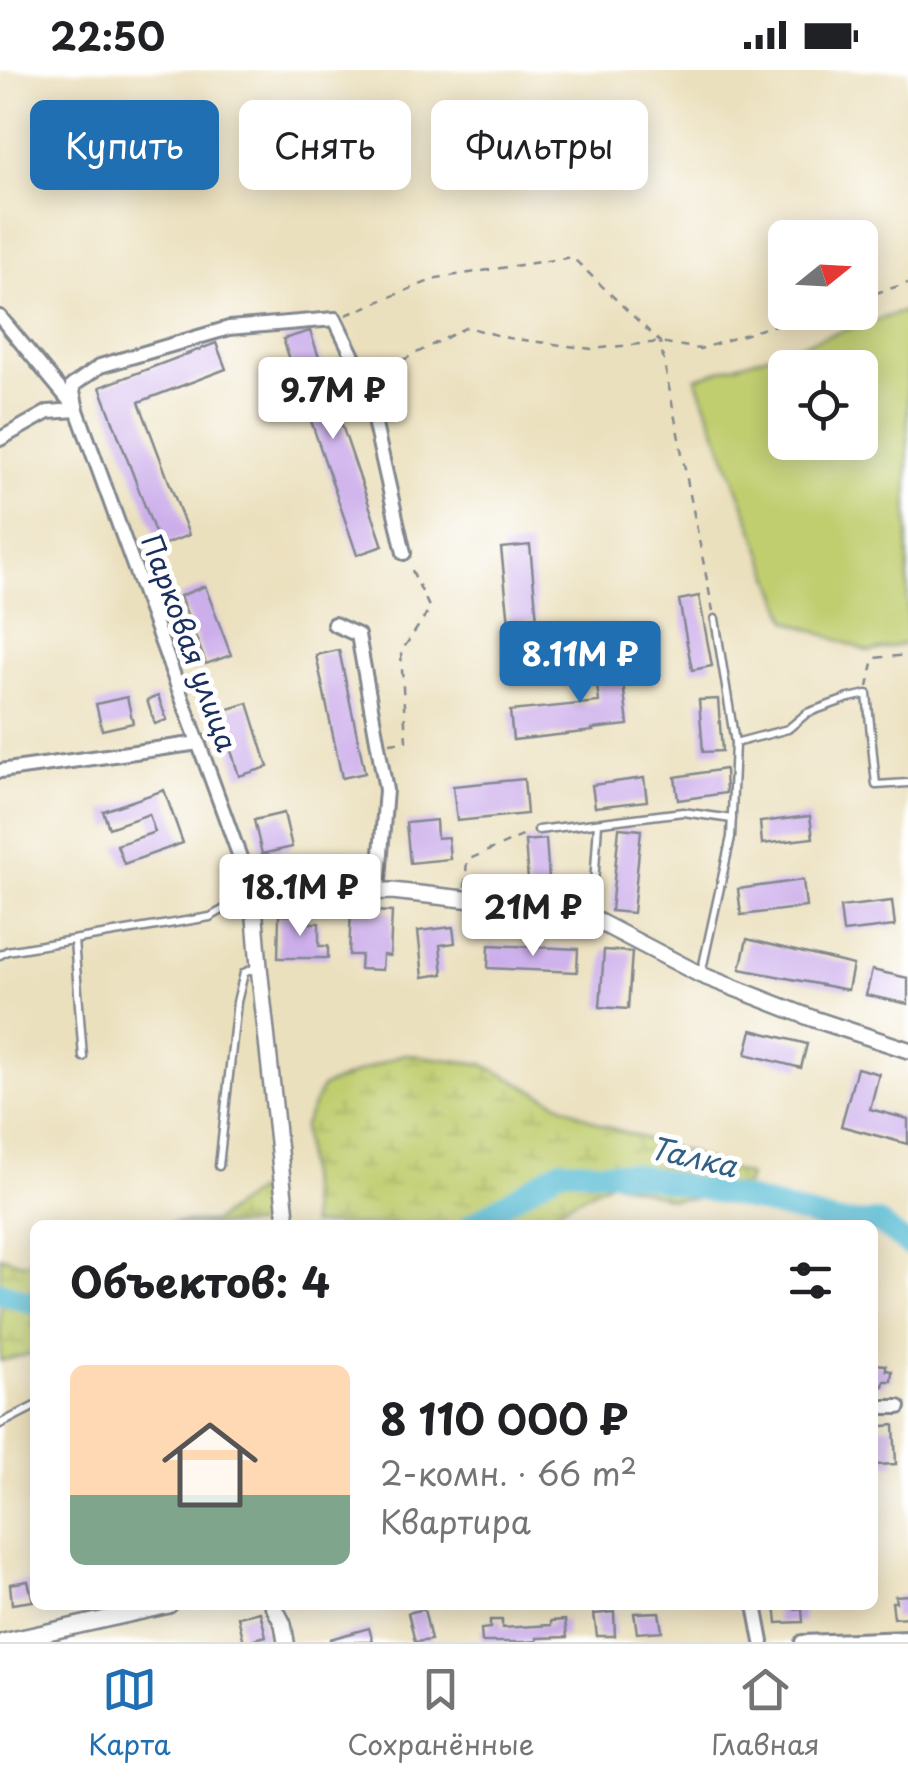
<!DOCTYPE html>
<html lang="ru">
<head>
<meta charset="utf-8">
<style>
	:root { --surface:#fff; --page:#f6f6f6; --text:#202124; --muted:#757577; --line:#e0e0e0; --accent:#1f6fb2 }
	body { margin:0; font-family:"Playpen Sans",sans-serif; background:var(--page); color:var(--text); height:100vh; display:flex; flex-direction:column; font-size:38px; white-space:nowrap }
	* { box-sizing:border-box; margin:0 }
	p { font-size:32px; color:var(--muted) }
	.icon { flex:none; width:55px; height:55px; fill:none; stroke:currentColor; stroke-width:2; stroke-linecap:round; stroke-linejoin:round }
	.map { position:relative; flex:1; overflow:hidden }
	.side { position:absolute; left:30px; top:1150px; width:848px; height:390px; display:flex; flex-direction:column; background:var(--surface); border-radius:15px; box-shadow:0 5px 25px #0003 }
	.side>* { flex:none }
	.banner { position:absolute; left:30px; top:30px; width:850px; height:90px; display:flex; gap:20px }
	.needle { width:65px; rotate:72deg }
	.controls { position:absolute; left:768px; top:150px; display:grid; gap:20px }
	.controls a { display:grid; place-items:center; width:110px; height:110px; border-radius:15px; background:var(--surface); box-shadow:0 5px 25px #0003; font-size:50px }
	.price { position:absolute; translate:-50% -85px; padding:0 22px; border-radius:10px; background:#fff; color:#222; font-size:32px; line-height:65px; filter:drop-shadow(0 2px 5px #0008) }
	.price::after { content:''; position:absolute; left:50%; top:60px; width:30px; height:22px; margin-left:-15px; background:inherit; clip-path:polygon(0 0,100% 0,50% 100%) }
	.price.selected { background:var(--accent); color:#fff }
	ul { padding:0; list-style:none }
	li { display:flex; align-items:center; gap:30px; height:250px; padding:0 40px }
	li span { display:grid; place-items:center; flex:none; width:280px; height:200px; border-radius:15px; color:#555 }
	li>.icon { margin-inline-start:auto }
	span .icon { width:120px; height:120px; fill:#fffc; stroke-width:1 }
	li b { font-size:42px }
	h2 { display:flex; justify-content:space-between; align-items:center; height:120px; padding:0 40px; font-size:42px }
	.pill { padding:0 35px; border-radius:15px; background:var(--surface); box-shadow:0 5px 25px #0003; font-size:35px; line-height:90px }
	.pill.selected { background:var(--accent); color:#fff }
	.status { display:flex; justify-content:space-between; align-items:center; height:70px; padding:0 50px; background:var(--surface); direction:ltr }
	.status svg { height:28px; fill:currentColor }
	.menu { display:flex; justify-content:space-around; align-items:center; height:140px; border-top:2px solid var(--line); background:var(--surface); font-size:28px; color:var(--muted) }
	.menu a { display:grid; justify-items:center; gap:5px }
	.menu .selected { color:var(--accent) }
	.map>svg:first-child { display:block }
</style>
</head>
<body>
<div class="status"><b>22:50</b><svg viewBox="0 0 49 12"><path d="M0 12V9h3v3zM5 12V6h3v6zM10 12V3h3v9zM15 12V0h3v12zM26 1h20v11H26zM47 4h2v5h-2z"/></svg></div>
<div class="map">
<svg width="908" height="1572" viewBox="0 0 908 1572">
	<defs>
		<pattern id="wetland-marsh" width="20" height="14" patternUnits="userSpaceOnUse" patternTransform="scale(2.5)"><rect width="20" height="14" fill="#c1ce70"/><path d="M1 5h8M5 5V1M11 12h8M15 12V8" fill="none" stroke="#a5b163"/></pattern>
	</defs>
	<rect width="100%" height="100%" fill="#fff"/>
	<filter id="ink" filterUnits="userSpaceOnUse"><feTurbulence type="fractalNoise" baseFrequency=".01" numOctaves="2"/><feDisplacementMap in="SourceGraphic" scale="20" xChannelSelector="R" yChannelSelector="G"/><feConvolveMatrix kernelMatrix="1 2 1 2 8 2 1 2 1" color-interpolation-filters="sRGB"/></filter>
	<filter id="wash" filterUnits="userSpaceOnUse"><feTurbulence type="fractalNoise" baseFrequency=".0048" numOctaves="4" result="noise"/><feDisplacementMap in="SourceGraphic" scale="40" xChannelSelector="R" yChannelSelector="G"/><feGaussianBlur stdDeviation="2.25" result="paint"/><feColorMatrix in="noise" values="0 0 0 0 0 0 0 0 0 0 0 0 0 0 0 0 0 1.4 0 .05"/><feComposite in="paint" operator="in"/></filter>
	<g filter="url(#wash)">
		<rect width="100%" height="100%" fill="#ebe0bd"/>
		<g fill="url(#wetland-marsh)" stroke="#6e7e67" stroke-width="2.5">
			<polygon points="403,984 482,994 602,1055 683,1081 749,1106 742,1128 671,1129 612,1111 560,1138 538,1155 311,1155 303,1057 322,1017"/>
			<polygon points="259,1119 264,1155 168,1155 177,1152 213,1152"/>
			<polygon points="0,1186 22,1193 35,1190 35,1283 0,1291"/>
		</g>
		<path fill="#c1ce70" stroke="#6e7e67" stroke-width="2.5" fill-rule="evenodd" d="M908,240v333l-39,9 -81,-31 -92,-243zM785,298h75v74h-75z"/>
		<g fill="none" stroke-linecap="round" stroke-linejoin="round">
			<g stroke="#56bcd4" stroke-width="22">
				<polyline points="470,1155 561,1099 628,1103 742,1128 838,1153 878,1152 908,1175"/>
				<polyline points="0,1222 35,1234"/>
			</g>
		</g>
		<g id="blocks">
			<g fill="#ccaeeb">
				<polygon points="310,261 383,476 357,485 283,269"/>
				<polygon points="216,273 226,299 139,332 189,465 160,476 100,317"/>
				<polygon points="530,475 537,550 509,553 501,478"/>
				<polygon points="205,516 231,585 206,594 180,526"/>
				<polygon points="699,526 712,596 692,600 679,530"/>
				<polygon points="619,578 628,655 592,659 593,661 513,670 510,641 599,632 593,581"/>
				<polygon points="339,580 365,703 342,708 316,585"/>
				<polygon points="158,626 167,650 155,654 147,630"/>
				<polygon points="127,627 133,653 102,660 96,634"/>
				<polygon points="718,629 722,681 703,682 699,630"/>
				<polygon points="248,633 268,697 239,706 219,642"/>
				<polygon points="725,699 726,723 678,730 675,707"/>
				<polygon points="644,708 647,731 595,737 592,715"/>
				<polygon points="524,709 527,744 457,751 453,716"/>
				<polygon points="164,720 183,773 124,794 117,775 155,762 149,744 109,758 103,741"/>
				<polygon points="284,743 292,777 262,784 254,750"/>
				<polygon points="810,746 813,768 762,774 760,752"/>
				<polygon points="436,750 437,768 448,767 450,789 410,793 406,753"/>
				<polygon points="619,758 641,760 633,843 611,841"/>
				<polygon points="546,769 550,823 529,824 525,771"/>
				<polygon points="803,810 806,837 741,845 738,819"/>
				<polygon points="892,831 895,856 843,862 840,837"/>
				<polygon points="351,840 392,842 390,886 383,885 382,900 360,899 361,885 349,885"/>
				<polygon points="279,845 309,846 309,853 319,853 319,876 328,876 328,888 278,888"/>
				<polygon points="453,857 455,873 440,875 443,904 423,907 418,861"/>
				<polygon points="747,869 853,895 848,920 740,899"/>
				<polygon points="489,875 578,879 577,902 488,898"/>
				<polygon points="604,880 632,882 628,939 600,937"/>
				<polygon points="872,900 908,908 908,934 866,925"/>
				<polygon points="752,960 807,974 801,998 746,984"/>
				<polygon points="857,998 879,1004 870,1039 908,1049 908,1074 841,1056"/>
				<polygon points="872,1294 886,1295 886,1300 892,1301 891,1311 884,1311 883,1316 872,1316"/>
				<polygon points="894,1355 896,1394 875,1395 873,1357"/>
				<polygon points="28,1511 33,1531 12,1534 10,1514"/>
				<polygon points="908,1525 908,1547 894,1548 892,1532 896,1532 895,1526"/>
				<polygon points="775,1535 794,1535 794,1539 802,1538 803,1552 777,1553"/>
				<polygon points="424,1539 431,1570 415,1572 408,1543"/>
				<polygon points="260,1542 266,1566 244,1572 238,1547"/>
				<polygon points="614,1542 615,1566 597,1566 594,1544"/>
				<polygon points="659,1542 662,1561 637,1563 634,1543"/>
				<polygon points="490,1550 502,1550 502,1558 551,1555 551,1551 565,1550 567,1567 537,1568 537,1571 523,1572 482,1572 481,1559 490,1558"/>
				<polygon points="369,1558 373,1572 330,1572 330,1569"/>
			</g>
		</g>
	</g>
	<g filter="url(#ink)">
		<use href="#blocks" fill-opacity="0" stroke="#83888e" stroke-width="2.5"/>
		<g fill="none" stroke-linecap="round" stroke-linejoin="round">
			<defs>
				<g id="service">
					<polyline points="735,673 788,659 807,643 849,628 867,624 876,715 908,713"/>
					<polyline points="538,760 683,742 732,749"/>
					<polyline points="592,846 598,753"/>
					<polyline points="74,870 83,987"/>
					<polyline points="0,885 7,881 210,847 249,825"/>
					<polyline points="701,904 731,767 735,673 715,549"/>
					<polyline points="219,1096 237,932 244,903 257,897"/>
					<polyline points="0,1354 35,1336"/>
				</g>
				<g id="minor">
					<polyline points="0,247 77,340 253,823"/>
					<polyline points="0,369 48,342 77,340 72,316 100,296 229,258 335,249 365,311 404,483"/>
					<polyline points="334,554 358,565 386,720 378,821"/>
					<polyline points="0,701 199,673"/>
					<polyline points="872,1337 899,1337"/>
					<polyline points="755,1535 762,1572"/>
					<polyline points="802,1572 908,1568"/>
				</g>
				<g id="tertiary">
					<polyline points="287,1155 259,897 253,823 392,821 580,842 701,905 814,949 908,980"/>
					<polyline points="273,1535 283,1554 286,1572"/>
					<polyline points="3,1572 169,1535"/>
				</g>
			</defs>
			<use href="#service" stroke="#83888e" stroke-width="11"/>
			<use href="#minor" stroke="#83888e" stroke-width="18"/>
			<use href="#tertiary" stroke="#83888e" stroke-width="20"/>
			<g stroke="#83888e" stroke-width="2.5" stroke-dasharray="8 8" stroke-linecap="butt">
				<polyline points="860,228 908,213"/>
				<polyline points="346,245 437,208 572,187 660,272 713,541"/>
				<polyline points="374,305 467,257 508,268 592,279 660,272 700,279 815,242"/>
				<polyline points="868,617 874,588 908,585"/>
				<polyline points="390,673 406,671 401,582 430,539 409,494"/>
				<polyline points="465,817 467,790 527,764"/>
			</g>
			<use href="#service" stroke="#fff" stroke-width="6"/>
			<use href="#minor" stroke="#fff" stroke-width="12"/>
			<use href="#tertiary" stroke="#fff" stroke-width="15"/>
		</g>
	</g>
	<g text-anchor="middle" stroke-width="10" stroke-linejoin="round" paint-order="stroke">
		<g font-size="28" fill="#1b2f5e" stroke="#fff">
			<text transform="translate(189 573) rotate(70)" y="10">Парковая улица</text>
		</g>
		<g font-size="30" font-style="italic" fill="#306087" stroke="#fff">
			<text transform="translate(693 1088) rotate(13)" y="10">Талка</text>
		</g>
	</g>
</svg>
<div class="controls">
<a><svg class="needle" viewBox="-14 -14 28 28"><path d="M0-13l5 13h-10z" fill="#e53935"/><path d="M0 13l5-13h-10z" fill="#757577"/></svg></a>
<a><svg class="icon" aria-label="locate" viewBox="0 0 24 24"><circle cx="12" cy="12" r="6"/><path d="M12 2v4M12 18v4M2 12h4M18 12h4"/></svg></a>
</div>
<b class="price" style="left:333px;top:372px">9.7M ₽</b>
<b class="price selected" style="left:580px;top:636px">8.11M ₽</b>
<b class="price" style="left:300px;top:869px">18.1M ₽</b>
<b class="price" style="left:533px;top:889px">21M ₽</b>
<div class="banner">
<a class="pill selected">Купить</a>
<a class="pill">Снять</a>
<a class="pill">Фильтры</a>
</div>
<section class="side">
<h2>Объектов: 4<svg class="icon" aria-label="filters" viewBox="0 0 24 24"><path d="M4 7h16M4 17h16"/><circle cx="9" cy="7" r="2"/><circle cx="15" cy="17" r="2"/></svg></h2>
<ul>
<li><span style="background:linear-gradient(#ffd9b3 65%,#7fa58c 0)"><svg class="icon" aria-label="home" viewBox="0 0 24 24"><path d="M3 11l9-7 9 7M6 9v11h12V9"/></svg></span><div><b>8 110 000 ₽</b><p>2-комн. · 66 m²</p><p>Квартира</p></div></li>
</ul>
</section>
</div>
<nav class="menu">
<a class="selected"><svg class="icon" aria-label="map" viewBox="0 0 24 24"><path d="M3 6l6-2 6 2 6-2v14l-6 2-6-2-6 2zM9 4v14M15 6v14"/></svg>Карта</a>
<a><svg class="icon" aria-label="saved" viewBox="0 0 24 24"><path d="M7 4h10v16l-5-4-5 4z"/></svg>Сохранённые</a>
<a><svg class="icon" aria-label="home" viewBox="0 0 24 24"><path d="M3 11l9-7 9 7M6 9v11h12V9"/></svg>Главная</a>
</nav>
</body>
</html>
